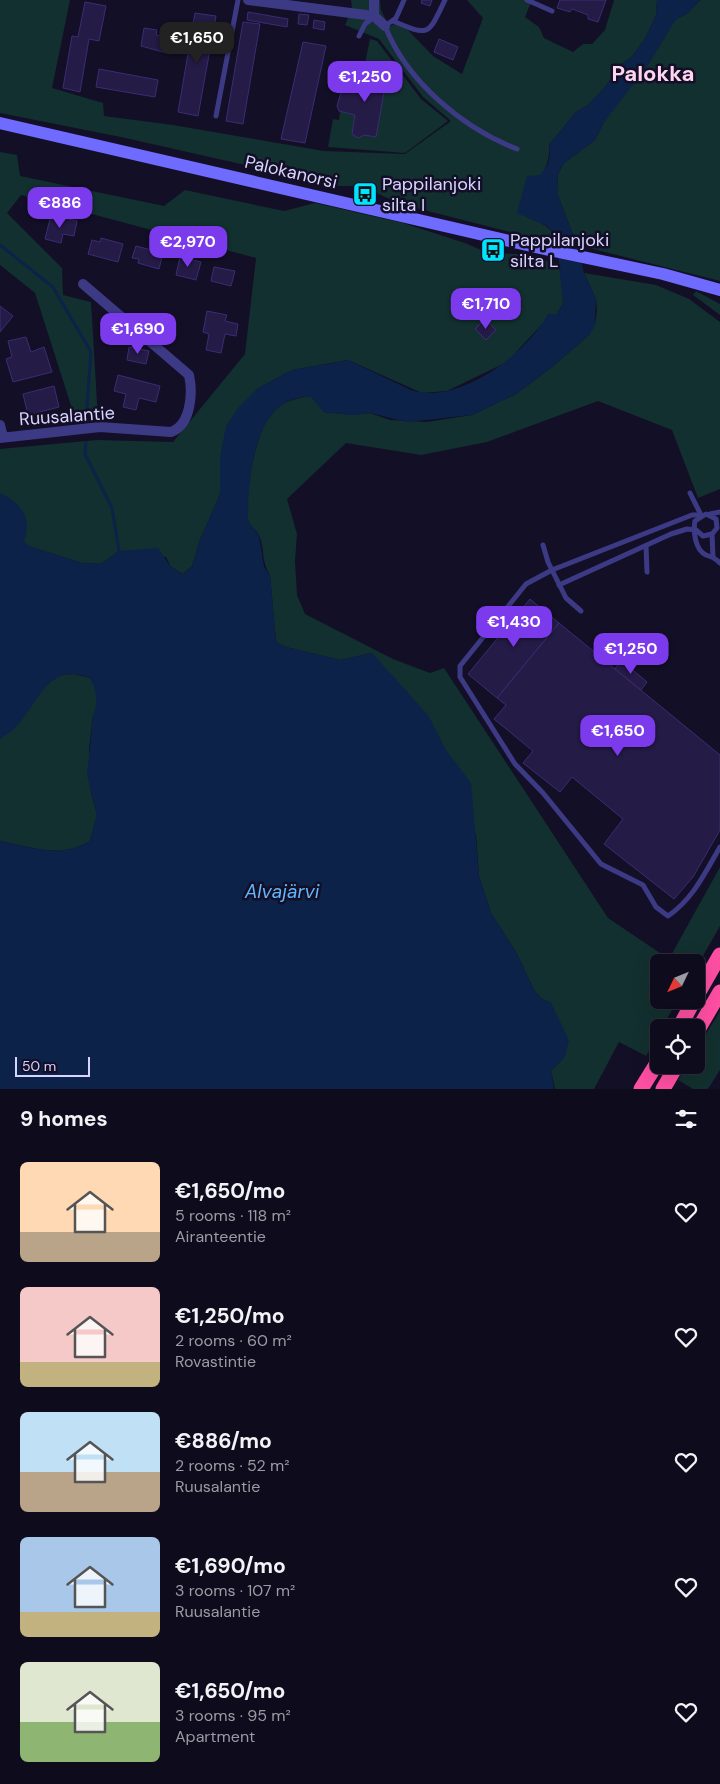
<!DOCTYPE html>
<html lang="en">
<head>
<meta charset="utf-8">
<style>
	:root { --surface:#0e0b1c; --page:#171425; --text:#f1f3f6; --muted:#9b9ba3; --line:#2e2b3b; --accent:#7c3aed }
	body { margin:0; font-family:"DM Sans",sans-serif; background:var(--page); color:var(--text); height:100vh; display:flex; flex-direction:column; font-size:19px; white-space:nowrap }
	* { box-sizing:border-box; margin:0 }
	p { font-size:16px; color:var(--muted) }
	.icon { flex:none; width:28px; height:28px; fill:none; stroke:currentColor; stroke-width:2; stroke-linecap:round; stroke-linejoin:round }
	.map { position:relative; height:1089px; overflow:hidden }
	.side { display:flex; flex-direction:column; background:var(--surface); flex:1 }
	.side>* { flex:none }
	.needle { width:32px; rotate:227deg }
	.controls { position:absolute; left:650px; top:954px; display:grid; gap:10px }
	.controls a { display:grid; place-items:center; width:55px; height:55px; border-radius:8px; background:var(--surface); box-shadow:0 5px 20px #0002,0 0 0 1px var(--line); font-size:25px }
	.scale { position:absolute; left:15px; bottom:12px; width:75px; box-sizing:border-box; padding-left:5px; border:2px solid #d9d4ff; border-top:0; font-size:14px; line-height:18px; white-space:nowrap; color:#d9d4ff; -webkit-text-stroke:4px #130f26; paint-order:stroke }
	.price { position:absolute; translate:-50% -42px; padding:0 11px; border-radius:10px; background:var(--accent); color:#fff; font-size:16px; line-height:32px; filter:drop-shadow(0 1px 2px #0008) }
	.price::after { content:''; position:absolute; left:50%; top:30px; width:15px; height:11px; margin-left:-8px; background:inherit; clip-path:polygon(0 0,100% 0,50% 100%) }
	.price.on { background:#222; color:#fff }
	ul { padding:0; list-style:none }
	li { display:flex; align-items:center; gap:15px; height:125px; padding:0 20px }
	li span { display:grid; place-items:center; flex:none; width:140px; height:100px; border-radius:8px; color:#555 }
	li>.icon { margin-inline-start:auto }
	span .icon { width:60px; height:60px; fill:#fffc; stroke-width:1 }
	li b { font-size:21px }
	h2 { display:flex; justify-content:space-between; align-items:center; height:60px; padding:0 20px; font-size:21px }
	.map>svg:first-child { display:block }
</style>
</head>
<body>
<div class="map">
<svg width="720" height="1089" viewBox="0 0 720 1089">
	<rect width="100%" height="100%" fill="#130f26"/>
	<g fill="#12302f">
		<path d="M0,0h70l-18,88 51,15 1,13 69,9 151,26 81,3 46,-33 -28,-24 -44,-58 -34,-14 7,-16 -1,-9h29l1,10 8,17 5,-3 14,6 25,26 29,18 21,-56 -16,-18h65l-7,17 14,10 5,11 29,14 10,-8h9l13,-14 9,-30h43l-1,15 -10,22 -15,21 -13,8 -12,20 -18,19 -12,7 -27,33c3,25 -19,47 -31,68 15,7 36,11 39,31l-157,-40 -38,-18h-24l-217,-49 -121,-24z"/>
		<polygon points="700,0 720,0 720,281 577,245 557,193 558,174 564,163 595,140 604,122 676,19 688,13"/>
		<polygon points="370,39 377,41 421,99 448,121 405,153 328,147 333,119 339,120 340,111 355,115 358,138 364,135 376,137 386,75 382,71 376,73 364,70 359,92 345,90 351,69 357,62 365,63"/>
		<polygon points="0,152 17,155 20,176 164,206 185,190 284,211 315,203 403,223 465,243 488,253 520,254 560,264 563,303 557,314 548,315 543,323 507,362 447,391 422,393 348,360 292,370 257,389 220,458 220,494 200,540 192,566 183,574 171,567 166,557 119,551 101,564 82,563 28,546 0,513 0,449 97,440 173,442 245,354 256,258 21,195 7,213 62,268 63,295 91,302 98,419 76,421 35,293 0,265"/>
		<path d="M584,273l72,12 33,14 31,23v167l-22,9 -26,-68 -74,-29 -111,41 -66,13 -75,-12 -59,56 10,35 -2,27 2,34 8,19 88,45 37,14 14,-5 164,250 61,41 51,-92v59l-24,42v-6h-37v38h19l-16,27 -3,1v6l-13,22 -27,-14 -25,47h-39l-4,-18 14,-15 -7,-35 -7,-18 -10,-5 -7,-8 -18,-38 -25,-39 -12,-37 -3,-41 -104,-182 -32,7 -54,-13 -10,-5 -6,-67c-9,-13 -5,-27 -11,-40 -3,-6 -10,-9 -11,-16 -4,-25 7,-80 20,-101 9,-14 28,-22 44,-21l12,15 29,3 17,-2 20,7 37,2 45,-7 44,-21 35,-26 38,-33 6,-11 2,-13 -1,-12z"/>
		<polygon points="696,291 720,304 720,315 693,295"/>
		<path d="M74,674l16,4 6,10 1,20 -4,8 -4,33 2,43 6,23 -7,26c-28,18 -60,6 -90,0v-123c24,-22 40,-42 74,-44z"/>
		<polygon points="720,1011 720,1070 708,1089 693,1089 678,1080 687,1065 696,1065 696,1050"/>
	</g>
	<path fill="#0c2248" d="M657,0h43l-12,13 -12,6 -28,46 -44,57 -9,18 -31,23 -6,11 -1,19 20,52 7,28 12,26 -1,25 -6,11 -38,33 -35,26 -44,21 -65,7 -37,-9 -17,2 -29,-3 -13,-15c-58,-3 -63,83 -63,124l11,14 5,32 6,8 6,67 10,5 54,13 32,-7 56,62 18,35 25,33 8,93 12,37 25,39 18,38 7,8 10,5 18,37 -4,16 -14,15 3,18h-554v-248c30,6 62,18 90,0l7,-26 -10,-40 6,-59c5,-12 4,-27 -3,-38 -44,-18 -52,29 -77,52 -4,3 -9,6 -13,9v-246c21,10 33,25 24,48l4,5 54,17 19,1 18,-13 39,-3 13,19 12,7 9,-8 8,-26 20,-46v-36l6,-32 12,-18 19,-19 35,-19 56,-10 63,30c47,16 115,-36 137,-76h9l6,-11 -7,-67 -9,-10 -30,-13 10,-37 13,-1c9,-9 11,-18 9,-30l27,-33 12,-7 18,-19 12,-20 13,-8 15,-21 10,-22z"/>
	<g fill="none" stroke-linecap="round" stroke-linejoin="round">
		<g stroke="#0c2248" stroke-width="3">
			<polyline points="0,245 53,287 91,352 86,420"/>
			<polyline points="86,443 85,454 112,508 119,551"/>
		</g>
	</g>
	<g fill="#241b47" stroke="#3b2d73">
		<polygon points="422,0 432,0 430,6 421,3"/>
		<polygon points="560,0 606,0 598,22 588,19 588,15 572,9 570,12 557,8"/>
		<polygon points="85,2 106,6 99,41 89,39 80,92 63,88 72,36 78,37"/>
		<polygon points="248,12 288,19 287,27 247,20"/>
		<polygon points="195,13 216,16 198,116 178,112"/>
		<polygon points="299,14 309,15 307,25 298,24"/>
		<polygon points="314,20 325,22 324,30 313,28"/>
		<polygon points="243,22 260,24 243,124 226,121"/>
		<polygon points="144,28 157,30 156,35 173,38 170,54 141,46"/>
		<polygon points="439,39 458,47 453,60 434,52"/>
		<polygon points="303,42 326,46 305,143 281,139"/>
		<polygon points="99,69 158,80 155,97 96,87"/>
		<polygon points="363,70 376,73 382,71 387,75 376,137 364,135 358,138 352,134 355,115 339,111 337,106 342,89 359,92"/>
		<polygon points="51,215 77,221 74,236 63,234 61,243 45,239"/>
		<polygon points="101,238 123,244 118,262 88,254 92,240 100,242"/>
		<polygon points="136,246 163,253 159,269 138,263 139,259 132,258"/>
		<polygon points="180,257 201,262 196,280 176,275"/>
		<polygon points="214,267 235,271 231,286 211,281"/>
		<polygon points="0,306 13,316 0,332"/>
		<polygon points="207,311 227,315 225,321 238,324 236,336 225,334 221,353 206,350 209,334 203,332"/>
		<polygon points="485,319 496,330 486,340 475,329"/>
		<polygon points="26,337 31,352 44,347 52,372 13,382 6,359 12,357 8,341"/>
		<polygon points="129,347 149,351 146,364 127,360"/>
		<polygon points="118,375 160,386 156,402 139,398 136,410 123,407 126,394 114,391"/>
		<polygon points="54,386 59,407 28,415 23,394"/>
		<polygon points="530,599 559,623 497,698 468,674"/>
		<polygon points="559,623 720,755 720,830 693,877 674,899 604,844 623,819 572,777 560,792 523,763 533,751 494,719 506,705 497,698"/>
		<polygon points="621,660 647,682 641,690 615,669"/>
	</g>
	<g fill="none" stroke-linecap="round" stroke-linejoin="round">
		<g stroke="#3d3a85" stroke-width="5">
			<path d="M404,0l-8,18 -11,8c22,56 78,102 132,123"/>
			<polyline points="527,0 552,11"/>
			<path d="M393,21c37,16 35,14 52,-21"/>
			<polyline points="359,36 365,24 374,17"/>
			<polyline points="216,116 238,0"/>
			<polyline points="690,493 701,515"/>
			<polyline points="710,514 720,512"/>
			<path d="M701,515h-9l-140,55 -26,14 -66,82v11l55,87 28,29 58,71 42,21 13,22 12,9c25,-17 37,-43 52,-69"/>
			<polyline points="712,534 713,557"/>
			<polyline points="543,545 548,562 566,598 581,611"/>
			<polyline points="646,546 647,572"/>
			<path d="M559,585l112,-51 16,-5 9,1 7,6 9,-2 5,-6 -1,-9 -10,-5 -11,7c-2,10 0,29 11,34 6,2 9,3 14,8"/>
		</g>
		<g stroke="#3d3a85" stroke-width="10">
			<polyline points="248,0 374,16"/>
			<polyline points="374,0 374,16 385,26"/>
			<polyline points="0,425 3,437"/>
			<path d="M0,438l100,-11 71,5c20,-7 22,-39 18,-57l-106,-91"/>
		</g>
		<polyline stroke="#6f6bff" stroke-width="12" points="0,123 540,248 663,274 720,290"/>
		<g stroke="#ff4fa3" stroke-width="15">
			<polyline points="696,997 720,955"/>
			<polyline points="679,1028 694,1000"/>
			<polyline points="696,1033 720,992"/>
			<polyline points="641,1089 659,1060"/>
			<polyline points="663,1089 677,1065"/>
		</g>
	</g>
	<defs>
		<symbol id="bus-square" viewBox="-11 -11 22 22"><rect x="-9" y="-9" width="18" height="18" rx="4" fill="#00e5ff" stroke="#130f26"/><path d="M-5-6H5V4H4V6H2V4H-2V6H-4V4H-5ZM-3.5-4V0h7V-4ZM-3.5 1.2v1.5H-2V1.2ZM2 1.2v1.5H3.5V1.2Z" fill="#111"/></symbol>
	</defs>
	<g fill-rule="evenodd">
		<use href="#bus-square" x="351" y="180" width="28" height="28"/>
		<use href="#bus-square" x="479" y="236" width="28" height="28"/>
	</g>
	<g text-anchor="middle" stroke-width="5" stroke-linejoin="round" paint-order="stroke">
		<g font-size="18" fill="#d9d4ff" stroke="#130f26">
			<text transform="translate(291 172) rotate(13)" y="6">Palokanorsi</text>
			<text transform="translate(67 416) rotate(-4)" y="6">Ruusalantie</text>
		</g>
		<g font-size="18" fill="#d9d4ff" stroke="#130f26" text-anchor="start">
			<text x="382" y="190">Pappilanjoki<tspan x="382" dy="21">silta I</tspan></text>
			<text x="510" y="246">Pappilanjoki<tspan x="510" dy="21">silta L</tspan></text>
		</g>
		<g font-size="19" font-style="italic" fill="#62b6ff" stroke="#130f26">
			<text x="282" y="898">Alvajärvi</text>
		</g>
		<g font-size="22" font-weight="bold" fill="#ffd6f0" stroke="#130f26">
			<text x="653" y="81">Palokka</text>
		</g>
	</g>
</svg>
<div class="controls">
<a><svg class="needle" viewBox="-14 -14 28 28"><path d="M0-13l5 13h-10z" fill="#e53935"/><path d="M0 13l5-13h-10z" fill="#9b9ba3"/></svg></a>
<a><svg class="icon" aria-label="locate" viewBox="0 0 24 24"><circle cx="12" cy="12" r="6"/><path d="M12 2v4M12 18v4M2 12h4M18 12h4"/></svg></a>
</div>
<div class="scale">50 m</div>
<b class="price on" style="left:197px;top:64px">€1,650</b>
<b class="price" style="left:365px;top:103px">€1,250</b>
<b class="price" style="left:60px;top:229px">€886</b>
<b class="price" style="left:188px;top:268px">€2,970</b>
<b class="price" style="left:486px;top:330px">€1,710</b>
<b class="price" style="left:138px;top:355px">€1,690</b>
<b class="price" style="left:514px;top:648px">€1,430</b>
<b class="price" style="left:631px;top:675px">€1,250</b>
<b class="price" style="left:618px;top:757px">€1,650</b>
</div>
<section class="side">
<h2>9 homes<svg class="icon" aria-label="filters" viewBox="0 0 24 24"><path d="M4 7h16M4 17h16"/><circle cx="9" cy="7" r="2"/><circle cx="15" cy="17" r="2"/></svg></h2>
<ul>
<li><span style="background:linear-gradient(#ffd9b3 70%,#b9a48a 0)"><svg class="icon" aria-label="home" viewBox="0 0 24 24"><path d="M3 11l9-7 9 7M6 9v11h12V9"/></svg></span><div><b>€1,650/mo</b><p>5 rooms · 118 m²</p><p>Airanteentie</p></div><svg class="icon" aria-label="heart" viewBox="0 0 24 24"><path d="M12 20l-8-8c-3-5 5-10 8-4 3-6 11-1 8 4z"/></svg></li>
<li><span style="background:linear-gradient(#f6c9c9 75%,#c2b280 0)"><svg class="icon" aria-label="home" viewBox="0 0 24 24"><path d="M3 11l9-7 9 7M6 9v11h12V9"/></svg></span><div><b>€1,250/mo</b><p>2 rooms · 60 m²</p><p>Rovastintie</p></div><svg class="icon" aria-label="heart" viewBox="0 0 24 24"><path d="M12 20l-8-8c-3-5 5-10 8-4 3-6 11-1 8 4z"/></svg></li>
<li><span style="background:linear-gradient(#bfe0f5 60%,#b9a48a 0)"><svg class="icon" aria-label="home" viewBox="0 0 24 24"><path d="M3 11l9-7 9 7M6 9v11h12V9"/></svg></span><div><b>€886/mo</b><p>2 rooms · 52 m²</p><p>Ruusalantie</p></div><svg class="icon" aria-label="heart" viewBox="0 0 24 24"><path d="M12 20l-8-8c-3-5 5-10 8-4 3-6 11-1 8 4z"/></svg></li>
<li><span style="background:linear-gradient(#a9c7e8 75%,#c2b280 0)"><svg class="icon" aria-label="home" viewBox="0 0 24 24"><path d="M3 11l9-7 9 7M6 9v11h12V9"/></svg></span><div><b>€1,690/mo</b><p>3 rooms · 107 m²</p><p>Ruusalantie</p></div><svg class="icon" aria-label="heart" viewBox="0 0 24 24"><path d="M12 20l-8-8c-3-5 5-10 8-4 3-6 11-1 8 4z"/></svg></li>
<li><span style="background:linear-gradient(#dfe7d0 60%,#8fb573 0)"><svg class="icon" aria-label="home" viewBox="0 0 24 24"><path d="M3 11l9-7 9 7M6 9v11h12V9"/></svg></span><div><b>€1,650/mo</b><p>3 rooms · 95 m²</p><p>Apartment</p></div><svg class="icon" aria-label="heart" viewBox="0 0 24 24"><path d="M12 20l-8-8c-3-5 5-10 8-4 3-6 11-1 8 4z"/></svg></li>
</ul>
</section>
</body>
</html>
